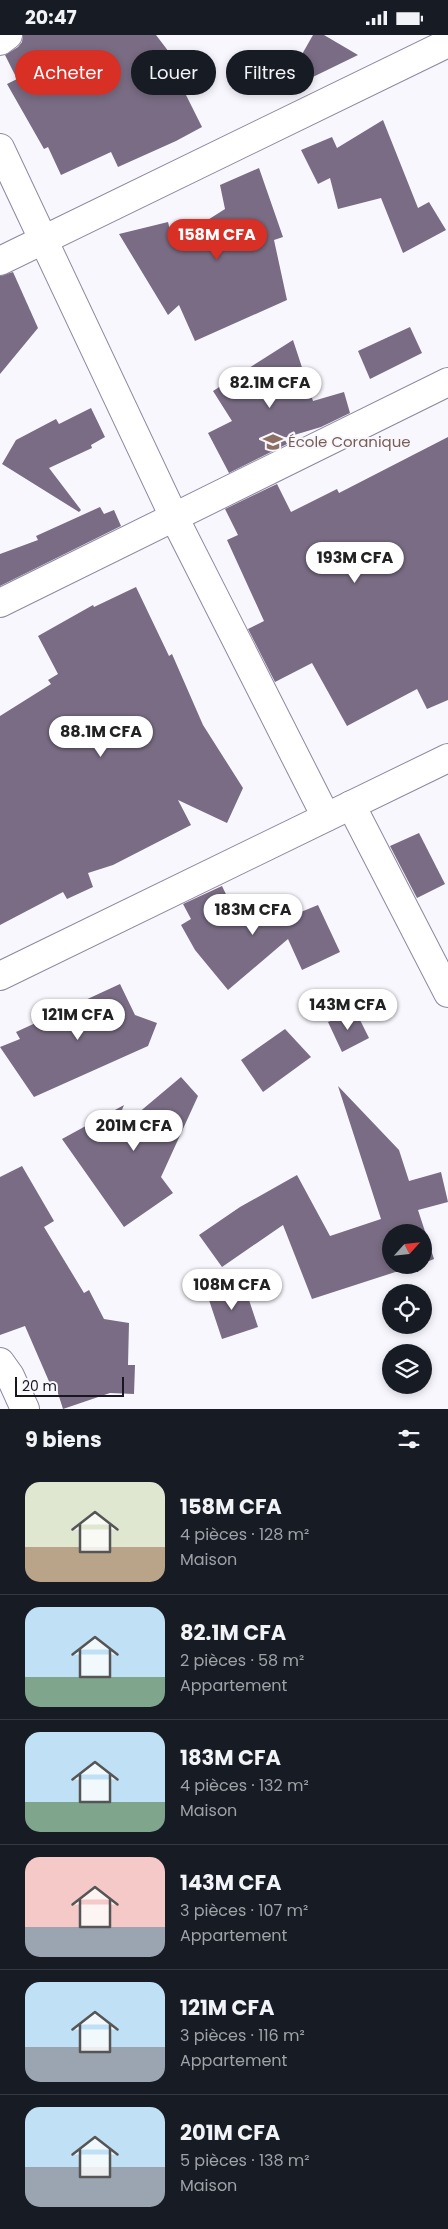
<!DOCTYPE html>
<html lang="fr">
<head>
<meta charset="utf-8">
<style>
	:root { --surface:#171b24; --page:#242831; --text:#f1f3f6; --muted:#9ea1a6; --line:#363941; --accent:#d93025 }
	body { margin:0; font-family:Poppins,sans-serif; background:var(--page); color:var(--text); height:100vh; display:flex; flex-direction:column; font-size:19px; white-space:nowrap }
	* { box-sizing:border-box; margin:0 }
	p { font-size:16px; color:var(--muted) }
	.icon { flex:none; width:28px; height:28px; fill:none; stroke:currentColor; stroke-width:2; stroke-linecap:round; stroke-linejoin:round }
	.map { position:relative; height:1374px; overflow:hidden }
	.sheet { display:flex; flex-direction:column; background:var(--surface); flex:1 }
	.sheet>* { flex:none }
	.guide { position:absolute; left:15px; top:15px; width:419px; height:45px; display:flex; gap:10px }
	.needle { width:32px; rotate:63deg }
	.fabs { position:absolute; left:382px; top:1189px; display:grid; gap:10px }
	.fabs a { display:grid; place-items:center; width:50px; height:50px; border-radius:50%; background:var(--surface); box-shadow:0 2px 8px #0003; font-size:25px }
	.scale { position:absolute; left:15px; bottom:12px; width:109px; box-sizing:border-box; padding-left:5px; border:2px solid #191620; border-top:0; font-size:14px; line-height:18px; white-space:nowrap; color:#191620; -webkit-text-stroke:4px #f8f7fd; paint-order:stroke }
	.price { position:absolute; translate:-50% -42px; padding:0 11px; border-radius:18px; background:#fff; color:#222; font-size:16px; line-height:32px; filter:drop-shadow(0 1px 2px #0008) }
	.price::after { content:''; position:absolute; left:50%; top:30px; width:15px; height:11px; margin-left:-8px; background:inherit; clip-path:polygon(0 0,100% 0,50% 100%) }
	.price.current { background:var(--accent); color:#fff }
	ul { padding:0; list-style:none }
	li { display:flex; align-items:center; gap:15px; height:125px; padding:0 25px }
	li+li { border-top:1px solid var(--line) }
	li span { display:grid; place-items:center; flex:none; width:140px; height:100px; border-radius:15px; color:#555 }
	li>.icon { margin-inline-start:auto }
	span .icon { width:60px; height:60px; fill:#fffc; stroke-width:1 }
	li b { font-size:21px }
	h2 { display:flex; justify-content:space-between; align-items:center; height:60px; padding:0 25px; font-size:21px }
	.tag { padding:0 18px; border-radius:22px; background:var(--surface); box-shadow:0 2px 8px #0003; font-size:18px; line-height:45px }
	.tag.current { background:var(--accent); color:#fff }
	.status { display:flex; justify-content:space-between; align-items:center; height:35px; padding:0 25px; background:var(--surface); direction:ltr }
	.status svg { height:14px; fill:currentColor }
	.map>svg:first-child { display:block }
</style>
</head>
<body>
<div class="status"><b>20:47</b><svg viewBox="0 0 49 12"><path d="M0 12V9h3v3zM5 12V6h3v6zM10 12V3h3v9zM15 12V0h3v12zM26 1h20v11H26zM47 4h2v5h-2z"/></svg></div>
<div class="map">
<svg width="448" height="1374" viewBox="0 0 448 1374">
	<rect width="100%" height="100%" fill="#f8f7fd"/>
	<g fill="#796c84">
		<polygon points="23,0 156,0 185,38 178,44 202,92 176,106 118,132 111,117 61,140 48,112 44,114 7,49 17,44 5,20 18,12 22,7"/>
		<polygon points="313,0 324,0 358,20 280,58"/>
		<polygon points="383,85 418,173 429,167 446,195 403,218 381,163 338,174 330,143 318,149 301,115 332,102 337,113"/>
		<polygon points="259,133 283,202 274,205 287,265 195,306 179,270 168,280 119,199 168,187 173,207 225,174 220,150"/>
		<polygon points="13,237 38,293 0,339 0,241"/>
		<polygon points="410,292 422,318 370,344 358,316"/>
		<polygon points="293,305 313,366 344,357 350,378 321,392 284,403 287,409 229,438 208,398 232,386 213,356"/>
		<polygon points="91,373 105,402 91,410 92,413 49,433 81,475 79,477 2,429 16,405 56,384 59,389"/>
		<polygon points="448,402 448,665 427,674 417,654 347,691 312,628 275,647 248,594 264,586 227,505 238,500 225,474 277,449 291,477 337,454 339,458"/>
		<polygon points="100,472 104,479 114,475 121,491 0,551 0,519 38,505 36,501"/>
		<polygon points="136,552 169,621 172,619 203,690 243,753 227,788 178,765 191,790 113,830 88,838 93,852 67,864 63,857 0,890 0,681 51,649 48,645 58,639 38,601 93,570 94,572"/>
		<polygon points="419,798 445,849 417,863 390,811"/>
		<polygon points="222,851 241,890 287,871 291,881 318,870 340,917 302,935 288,904 228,955 195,915 181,890 191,884 183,869"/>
		<polygon points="120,949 135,980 157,988 148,1011 34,1062 0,1012 20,1004 16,997"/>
		<polygon points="355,975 369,1003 342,1017 328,987"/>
		<polygon points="285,994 311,1022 263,1057 241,1025"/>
		<polygon points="181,1042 198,1061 161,1142 173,1158 124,1192 62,1104 124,1070 112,1100"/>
		<polygon points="338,1051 399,1115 409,1146 441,1137 448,1167 418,1175 434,1224 424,1228 424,1198 391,1198 391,1230 417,1230 312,1264 283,1190 222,1232 199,1200 240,1172 297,1140 330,1201 381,1184"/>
		<polygon points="22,1131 54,1186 44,1192 84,1258 89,1255 104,1284 129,1288 128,1330 135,1330 134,1359 110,1358 63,1374 55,1349 51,1351 25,1291 0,1300 0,1142"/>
		<polygon points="243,1247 258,1292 222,1304 207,1259"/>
	</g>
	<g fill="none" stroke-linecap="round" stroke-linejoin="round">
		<defs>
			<g id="minor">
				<polyline points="0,6 8,0"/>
				<polyline points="0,113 174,482 326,782"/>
				<polyline points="0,226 448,8"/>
				<polyline points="0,568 448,347"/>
				<polyline points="351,770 448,958"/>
				<polyline points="0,941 448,723"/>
				<polyline points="0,1327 10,1341 25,1374"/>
			</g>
		</defs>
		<use href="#minor" stroke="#8e88a2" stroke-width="30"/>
		<use href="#minor" stroke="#fff" stroke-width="28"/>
	</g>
	<defs>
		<symbol id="school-bare" viewBox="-9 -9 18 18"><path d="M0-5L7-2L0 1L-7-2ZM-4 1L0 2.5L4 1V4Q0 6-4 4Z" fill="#8d6e63" stroke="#f8f7fd" stroke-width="2.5" paint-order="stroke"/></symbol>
	</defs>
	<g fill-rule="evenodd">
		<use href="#school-bare" x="259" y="393" width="28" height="28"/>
	</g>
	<g text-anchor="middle" stroke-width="4" stroke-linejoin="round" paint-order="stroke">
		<g font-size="15" fill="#785e54" stroke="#f8f7fd" text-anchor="start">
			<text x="288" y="412">École Coranique</text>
		</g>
	</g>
</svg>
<div class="fabs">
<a><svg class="needle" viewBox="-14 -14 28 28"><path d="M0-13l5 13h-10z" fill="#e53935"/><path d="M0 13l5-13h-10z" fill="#9ea1a6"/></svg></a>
<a><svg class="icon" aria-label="locate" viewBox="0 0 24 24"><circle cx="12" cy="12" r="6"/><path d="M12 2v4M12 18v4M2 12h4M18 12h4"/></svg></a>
<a><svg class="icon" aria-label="layers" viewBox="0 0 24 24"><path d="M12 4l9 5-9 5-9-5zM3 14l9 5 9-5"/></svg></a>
</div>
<div class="scale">20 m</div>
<b class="price current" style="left:217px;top:226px">158M CFA</b>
<b class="price" style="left:270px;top:374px">82.1M CFA</b>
<b class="price" style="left:355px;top:549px">193M CFA</b>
<b class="price" style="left:101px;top:723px">88.1M CFA</b>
<b class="price" style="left:253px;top:901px">183M CFA</b>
<b class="price" style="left:348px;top:996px">143M CFA</b>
<b class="price" style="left:78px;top:1006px">121M CFA</b>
<b class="price" style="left:134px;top:1117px">201M CFA</b>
<b class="price" style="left:232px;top:1276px">108M CFA</b>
<div class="guide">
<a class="tag current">Acheter</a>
<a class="tag">Louer</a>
<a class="tag">Filtres</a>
</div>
</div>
<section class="sheet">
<h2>9 biens<svg class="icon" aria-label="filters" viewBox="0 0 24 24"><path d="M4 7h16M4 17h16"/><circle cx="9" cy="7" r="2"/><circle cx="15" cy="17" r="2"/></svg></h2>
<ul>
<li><span style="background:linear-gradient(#dfe7d0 65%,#b9a48a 0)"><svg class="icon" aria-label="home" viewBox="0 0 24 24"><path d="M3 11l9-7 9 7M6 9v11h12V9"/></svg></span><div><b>158M CFA</b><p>4 pièces · 128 m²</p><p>Maison</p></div></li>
<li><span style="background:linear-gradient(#bfe0f5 70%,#7fa58c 0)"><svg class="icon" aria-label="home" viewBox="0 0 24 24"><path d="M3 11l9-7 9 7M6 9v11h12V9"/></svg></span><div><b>82.1M CFA</b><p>2 pièces · 58 m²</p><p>Appartement</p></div></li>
<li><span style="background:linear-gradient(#bfe0f5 70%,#7fa58c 0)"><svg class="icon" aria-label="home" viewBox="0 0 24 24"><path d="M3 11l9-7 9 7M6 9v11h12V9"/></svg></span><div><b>183M CFA</b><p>4 pièces · 132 m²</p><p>Maison</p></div></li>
<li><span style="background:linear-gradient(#f6c9c9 70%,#9aa5b1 0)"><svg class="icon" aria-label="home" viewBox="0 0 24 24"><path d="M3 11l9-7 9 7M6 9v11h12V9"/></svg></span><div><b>143M CFA</b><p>3 pièces · 107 m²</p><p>Appartement</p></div></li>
<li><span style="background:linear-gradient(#bfe0f5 65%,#9aa5b1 0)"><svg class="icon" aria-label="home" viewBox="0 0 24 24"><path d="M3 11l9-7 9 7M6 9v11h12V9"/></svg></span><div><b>121M CFA</b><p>3 pièces · 116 m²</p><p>Appartement</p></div></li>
<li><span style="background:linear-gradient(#bfe0f5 60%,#9aa5b1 0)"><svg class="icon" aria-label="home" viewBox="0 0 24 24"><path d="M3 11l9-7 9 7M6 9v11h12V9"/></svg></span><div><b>201M CFA</b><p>5 pièces · 138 m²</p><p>Maison</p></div></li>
</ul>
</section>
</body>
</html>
